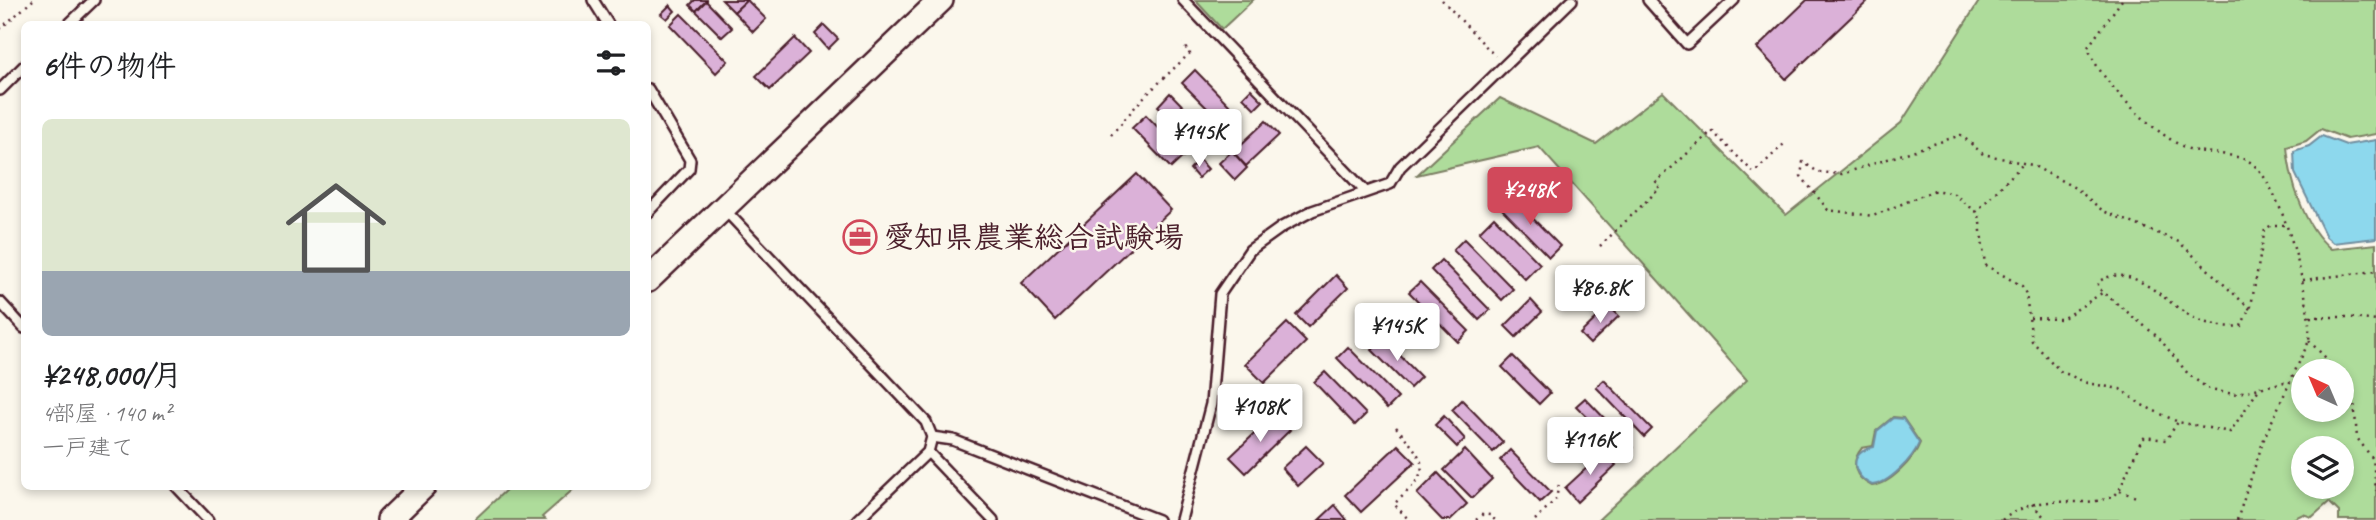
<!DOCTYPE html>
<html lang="ja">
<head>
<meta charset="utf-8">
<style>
	:root { --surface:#fff; --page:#f6f6f6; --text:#202124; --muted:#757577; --accent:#d1495b }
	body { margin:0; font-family:Caveat,"Klee One",sans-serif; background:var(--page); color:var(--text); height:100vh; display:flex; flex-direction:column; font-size:26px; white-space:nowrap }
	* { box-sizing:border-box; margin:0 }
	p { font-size:23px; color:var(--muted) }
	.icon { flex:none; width:38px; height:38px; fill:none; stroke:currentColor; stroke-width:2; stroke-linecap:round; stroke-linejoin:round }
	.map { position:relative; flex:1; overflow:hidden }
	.panel { position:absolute; left:21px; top:21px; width:630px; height:469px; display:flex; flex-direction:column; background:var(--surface); border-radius:10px; box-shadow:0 4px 10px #0003 }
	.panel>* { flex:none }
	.needle { width:46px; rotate:316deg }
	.buttons { position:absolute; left:2291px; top:359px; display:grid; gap:14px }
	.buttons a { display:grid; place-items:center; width:63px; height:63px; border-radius:50%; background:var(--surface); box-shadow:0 4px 10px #0003; font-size:35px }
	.price { position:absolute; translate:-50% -60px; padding:0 16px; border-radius:7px; background:#fff; color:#222; font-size:23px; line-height:46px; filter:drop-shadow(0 2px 4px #0008) }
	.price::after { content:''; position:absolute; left:50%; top:42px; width:21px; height:16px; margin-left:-10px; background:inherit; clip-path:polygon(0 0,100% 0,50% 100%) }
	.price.current { background:var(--accent); color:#fff }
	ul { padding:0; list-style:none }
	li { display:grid; align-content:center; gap:14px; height:371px; padding:0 21px }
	li span { display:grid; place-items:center; height:217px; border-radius:10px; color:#555 }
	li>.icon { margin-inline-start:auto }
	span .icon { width:126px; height:126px; fill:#fffc; stroke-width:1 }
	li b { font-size:30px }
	h2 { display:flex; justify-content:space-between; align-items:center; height:84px; padding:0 21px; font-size:30px }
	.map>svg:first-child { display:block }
</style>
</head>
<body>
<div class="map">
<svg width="2376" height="520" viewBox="0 0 2376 520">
	<rect width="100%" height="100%" fill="#fbf7ec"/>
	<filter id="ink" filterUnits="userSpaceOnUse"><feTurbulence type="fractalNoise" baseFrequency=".0143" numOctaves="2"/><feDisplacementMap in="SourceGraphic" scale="14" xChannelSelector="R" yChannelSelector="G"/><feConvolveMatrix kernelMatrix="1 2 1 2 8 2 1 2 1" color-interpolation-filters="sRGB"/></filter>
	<g filter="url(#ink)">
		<g fill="#aedc9b" stroke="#7c7e63" stroke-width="2" fill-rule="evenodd">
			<polygon points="1195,0 1253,0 1222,29"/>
			<path d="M1980,0h396v134l-29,5 -26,-10 -15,12 -19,6c3,34 17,80 44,102l45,-5v276h-37v-8l-10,-10 -17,15 -9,-3 -12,6h-693l149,-140 -208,-233 -122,28 83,-77 96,46 67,-52 123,123 115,-92zM2342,371v39h-39v-39zM1893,417l10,1 17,25c-6,16 -30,42 -48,43 -17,-8 -23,-22 -10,-38l11,-2 3,-15zM2342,448v38h-39v-38z"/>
			<polygon points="509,487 509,486 576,487 542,517 545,520 474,520"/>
		</g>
		<g fill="#8dd8ed" stroke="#728e9f" stroke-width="2">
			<polygon points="2322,136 2346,145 2376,140 2376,238 2333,243 2326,237 2295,173 2294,151 2309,146"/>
			<path d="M1893,418l10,1 16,24c-6,15 -30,41 -47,42 -21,-10 -24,-33 2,-38l3,-16z"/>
		</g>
		<g fill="#dbb1d8" stroke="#4a1f2b" stroke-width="2">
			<polygon points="695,0 707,0 707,1 696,11 690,5"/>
			<polygon points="722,0 747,0 734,12"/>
			<polygon points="747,0 766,19 753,32 734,12"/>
			<polygon points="1807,0 1869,0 1786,79 1757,48"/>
			<polygon points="706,1 732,28 722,37 696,11"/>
			<polygon points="670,5 675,11 667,19 661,14"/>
			<polygon points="681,14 728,61 716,73 670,25"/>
			<polygon points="824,25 838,39 828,49 815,34"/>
			<polygon points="795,38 809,53 770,90 756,76"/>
			<polygon points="1195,70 1232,108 1219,120 1182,83"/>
			<polygon points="1251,89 1263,101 1255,109 1243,97"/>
			<polygon points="1170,93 1207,131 1195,144 1158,106"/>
			<polygon points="1146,115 1185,155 1171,168 1132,128"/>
			<polygon points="1266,121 1279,135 1246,166 1233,152"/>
			<polygon points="1232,151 1247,168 1235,180 1219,163"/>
			<polygon points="1199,159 1208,169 1198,178 1190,169"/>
			<polygon points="1137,174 1171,210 1055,320 1021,283"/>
			<polygon points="1511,196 1560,246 1549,257 1500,207"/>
			<polygon points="1494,217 1540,264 1525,279 1479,232"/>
			<polygon points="1464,239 1513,289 1502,300 1453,250"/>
			<polygon points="1441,260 1490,310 1479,320 1431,270"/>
			<polygon points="1336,275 1348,288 1308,327 1296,315"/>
			<polygon points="1420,282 1469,331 1458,342 1409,292"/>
			<polygon points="1531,300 1542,312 1516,337 1505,326"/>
			<polygon points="1609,306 1619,316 1590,344 1580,334"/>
			<polygon points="1287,323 1306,342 1264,383 1245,364"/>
			<polygon points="1384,339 1421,377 1410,388 1372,350"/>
			<polygon points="1348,347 1398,398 1387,409 1337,358"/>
			<polygon points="1513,356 1550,393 1539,404 1502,367"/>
			<polygon points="1325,372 1366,414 1355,425 1314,382"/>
			<polygon points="1604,380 1652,429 1644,437 1596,387"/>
			<polygon points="1585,398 1633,448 1625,455 1576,406"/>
			<polygon points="1462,400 1503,442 1493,452 1452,410"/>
			<polygon points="1275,414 1290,430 1246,473 1230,457"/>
			<polygon points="1444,416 1465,439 1457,447 1435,425"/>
			<polygon points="1398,445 1415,462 1361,512 1345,495"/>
			<polygon points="1306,446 1323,463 1298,486 1282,468"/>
			<polygon points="1465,450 1492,479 1472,498 1444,470"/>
			<polygon points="1510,450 1551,492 1540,502 1500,460"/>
			<polygon points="1604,452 1616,465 1577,502 1565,488"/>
			<polygon points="1438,473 1467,504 1450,520 1442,520 1417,494"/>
			<polygon points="1335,505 1347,520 1319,520"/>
		</g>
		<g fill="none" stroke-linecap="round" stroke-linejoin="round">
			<defs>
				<g id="service">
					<polyline points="593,0 608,24"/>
					<polyline points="1183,0 1364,190"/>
					<polyline points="1648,0 1687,44 1734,0"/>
					<polyline points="69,24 94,0"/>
					<polyline points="648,89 690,160 689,169 648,212"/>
					<polyline points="0,90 24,66"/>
					<polyline points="725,210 926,422 932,437 928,452 857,520"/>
					<polyline points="0,302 24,328"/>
					<polyline points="932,437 953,440 1158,520"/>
					<polyline points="928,452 993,520"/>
					<polyline points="176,486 208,520"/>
					<polyline points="1181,520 1211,404 1220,294 1250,250 1282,227 1312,211 1390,184 1400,167 1572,0"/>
				</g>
				<g id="tertiary">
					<polyline points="648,280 941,0"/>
					<polyline points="389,520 424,486"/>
				</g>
			</defs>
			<use href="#service" stroke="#4a1f2b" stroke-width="14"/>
			<use href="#tertiary" stroke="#4a1f2b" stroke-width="28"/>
			<g stroke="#4a1f2b" stroke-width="2.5" stroke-dasharray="2 5" stroke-linecap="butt">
				<polyline points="1442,0 1495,56"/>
				<path d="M2122,0l-34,47c9,32 72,94 104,103 18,4 42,3 58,12 32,20 63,142 59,179l-44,95 -28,84"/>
				<polyline points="0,29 33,0"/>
				<polyline points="1111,135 1142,99 1190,53 1182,44"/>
				<polyline points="1976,212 2024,163"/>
				<path d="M2284,225h-12l-7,4 -14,77 -10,20c-13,2 -30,-1 -43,-6 -29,-12 -65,-62 -100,-38v6l61,50 30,37 21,15 24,4 55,-13"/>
				<polyline points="1600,246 1660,188 1655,183 1712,131 1754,173 1785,143"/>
				<polyline points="2303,280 2376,271"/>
				<polyline points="2250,309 2179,242 2103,211 2077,189 2032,165 1983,154 1961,135 1842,174 1818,172 1803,162 1801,176 1828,210 1873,216 1935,190 1954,194 1979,214 1985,265 2022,286 2026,294 2032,341 2060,371 2087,383 2120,389 2142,405 2178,422 2230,432 2261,386"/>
				<polyline points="2310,317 2347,317 2376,321"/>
				<polyline points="2030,318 2062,319 2102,293"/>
				<polyline points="2309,341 2326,358 2332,371"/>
				<polyline points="2342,389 2354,401 2357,438 2373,459 2376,491"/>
				<path d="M1396,427c32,37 37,42 -2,77l15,16"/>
				<polyline points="2120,491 2136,497"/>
				<polyline points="2032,504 2047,520"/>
				<polyline points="1476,520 1483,514 1490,515 1495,520"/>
				<polyline points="1535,520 1556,499 1559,484"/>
				<path d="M2002,520c44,-32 70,-9 111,-23l6,-6 22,-50 4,-4 21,3 12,-18"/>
			</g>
			<use href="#service" stroke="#fbf7ec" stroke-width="9"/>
			<use href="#tertiary" stroke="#fbf7ec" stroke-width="23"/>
		</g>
	</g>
	<defs>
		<symbol id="office-ring" viewBox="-11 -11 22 22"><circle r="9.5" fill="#fbf7ec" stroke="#d1495b" stroke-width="1.5"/><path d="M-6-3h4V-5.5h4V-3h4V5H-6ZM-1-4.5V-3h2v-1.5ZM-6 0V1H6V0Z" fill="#d1495b"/></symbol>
	</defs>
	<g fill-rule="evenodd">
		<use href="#office-ring" x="841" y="218" width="38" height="38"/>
	</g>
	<g text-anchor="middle" stroke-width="5" stroke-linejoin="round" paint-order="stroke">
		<g font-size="30" font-weight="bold" fill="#4a1f2b" stroke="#fbf7ec" text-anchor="start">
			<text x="884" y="247">愛知県農業総合試験場</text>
		</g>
	</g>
</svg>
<div class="buttons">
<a><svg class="needle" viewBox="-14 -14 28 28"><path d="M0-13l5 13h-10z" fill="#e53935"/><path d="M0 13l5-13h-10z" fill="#757577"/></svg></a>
<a><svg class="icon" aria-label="layers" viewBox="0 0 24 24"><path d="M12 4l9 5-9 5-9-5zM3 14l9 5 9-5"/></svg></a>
</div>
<b class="price" style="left:1199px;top:169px">¥145K</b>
<b class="price current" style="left:1530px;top:227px">¥248K</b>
<b class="price" style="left:1600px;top:325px">¥86.8K</b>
<b class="price" style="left:1397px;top:363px">¥145K</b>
<b class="price" style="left:1260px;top:444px">¥108K</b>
<b class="price" style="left:1590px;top:477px">¥116K</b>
<section class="panel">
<h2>6件の物件<svg class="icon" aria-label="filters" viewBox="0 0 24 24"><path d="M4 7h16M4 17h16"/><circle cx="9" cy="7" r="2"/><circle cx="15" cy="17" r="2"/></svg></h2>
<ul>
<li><span style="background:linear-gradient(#dfe7d0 70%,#9aa5b1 0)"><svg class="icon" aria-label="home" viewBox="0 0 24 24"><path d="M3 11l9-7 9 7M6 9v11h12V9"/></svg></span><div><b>¥248,000/月</b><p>4部屋 · 140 m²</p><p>一戸建て</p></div></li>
</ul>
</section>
</div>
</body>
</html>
